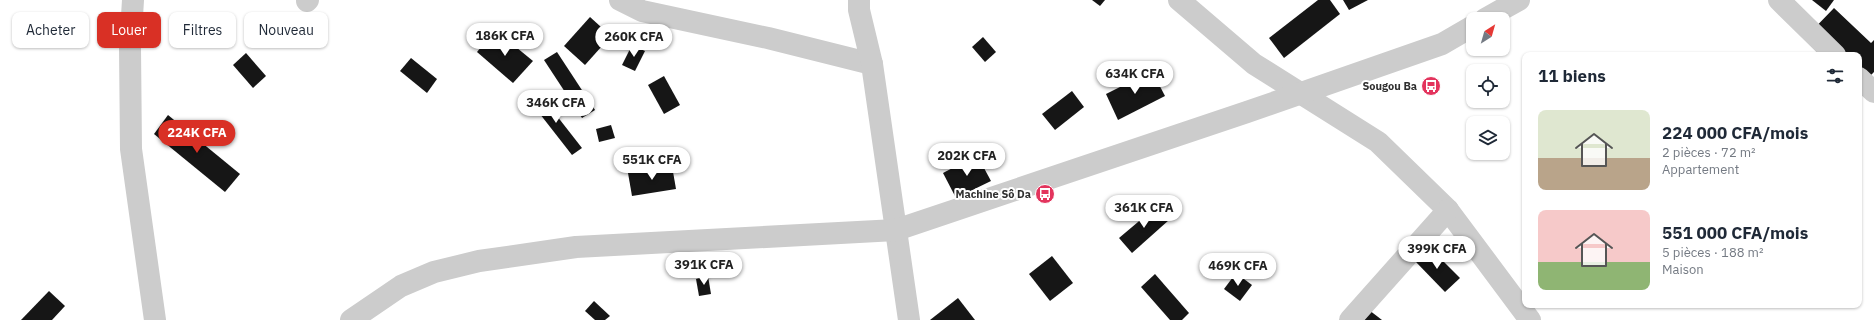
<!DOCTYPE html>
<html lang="fr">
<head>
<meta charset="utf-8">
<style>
	:root { --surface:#fff; --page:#f2f2f3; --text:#1f2937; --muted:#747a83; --accent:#d93025 }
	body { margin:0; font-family:"IBM Plex Sans",sans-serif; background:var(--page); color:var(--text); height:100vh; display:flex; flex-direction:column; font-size:15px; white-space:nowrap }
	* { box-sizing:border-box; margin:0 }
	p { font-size:13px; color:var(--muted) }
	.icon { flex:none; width:22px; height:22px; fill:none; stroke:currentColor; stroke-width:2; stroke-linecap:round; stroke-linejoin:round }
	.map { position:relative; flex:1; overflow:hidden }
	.details { position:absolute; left:1522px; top:52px; width:340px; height:256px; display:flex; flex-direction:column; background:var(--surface); border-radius:8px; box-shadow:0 1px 3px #0004 }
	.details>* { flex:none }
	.top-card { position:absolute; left:12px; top:12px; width:380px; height:36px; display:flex; gap:8px }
	.needle { width:26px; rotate:37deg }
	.controls { position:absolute; left:1466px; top:12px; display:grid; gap:8px }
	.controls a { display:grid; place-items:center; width:44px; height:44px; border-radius:8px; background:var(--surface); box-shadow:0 1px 3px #0004; font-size:20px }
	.price { position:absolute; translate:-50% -34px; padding:0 9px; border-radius:14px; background:#fff; color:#222; font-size:13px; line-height:26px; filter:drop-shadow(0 1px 2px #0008) }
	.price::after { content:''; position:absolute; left:50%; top:24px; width:12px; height:9px; margin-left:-6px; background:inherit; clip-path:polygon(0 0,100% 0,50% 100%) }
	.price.selected { background:var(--accent); color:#fff }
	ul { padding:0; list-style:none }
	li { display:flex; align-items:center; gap:12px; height:100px; padding:0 16px }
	li span { display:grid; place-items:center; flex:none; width:112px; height:80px; border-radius:8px; color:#555 }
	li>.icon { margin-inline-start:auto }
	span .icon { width:48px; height:48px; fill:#fffc; stroke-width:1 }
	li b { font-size:17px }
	h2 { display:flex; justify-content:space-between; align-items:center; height:48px; padding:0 16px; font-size:17px }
	.tag { padding:0 14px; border-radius:8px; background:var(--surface); box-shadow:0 1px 3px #0004; font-size:14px; line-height:36px }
	.tag.selected { background:var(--accent); color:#fff }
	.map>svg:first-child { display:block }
</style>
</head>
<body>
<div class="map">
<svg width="1874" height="320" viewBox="0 0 1874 320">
	<rect width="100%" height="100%" fill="#fff"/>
	<g fill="#161616">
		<polygon points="1092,0 1105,0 1100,6"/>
		<polygon points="1318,0 1330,0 1340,14 1284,58 1269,38"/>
		<polygon points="1343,0 1368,0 1349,10"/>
		<polygon points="1812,0 1834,0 1826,11"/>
		<polygon points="1834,8 1871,43 1874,40 1874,72 1859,87 1859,55 1820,55 1804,39"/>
		<polygon points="590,17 611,36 585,65 564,46"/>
		<polygon points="495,30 533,61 513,83 477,52"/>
		<polygon points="983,37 996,52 985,62 972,47"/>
		<polygon points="632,45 645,51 635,71 622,65"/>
		<polygon points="557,52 595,110 582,118 544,60"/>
		<polygon points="246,53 266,76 253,88 233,65"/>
		<polygon points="411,58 437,79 427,93 400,71"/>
		<polygon points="1152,71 1165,96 1118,120 1106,94"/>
		<polygon points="664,76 680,105 664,114 648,85"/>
		<polygon points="1072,91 1084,107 1055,130 1042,114"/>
		<polygon points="539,93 582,148 572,155 529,100"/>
		<polygon points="168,115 240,174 225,192 154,134"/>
		<polygon points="611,125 615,138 599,142 596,129"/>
		<polygon points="977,155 991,181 956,198 943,173"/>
		<polygon points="672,166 676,189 632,196 628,173"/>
		<polygon points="1157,206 1169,220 1132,253 1119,238"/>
		<polygon points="1429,247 1460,278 1445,292 1415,261"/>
		<polygon points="1052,256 1073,283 1050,301 1029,274"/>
		<polygon points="1236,273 1252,285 1240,301 1224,289"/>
		<polygon points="1155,274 1189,313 1182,320 1170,320 1141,287"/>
		<polygon points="708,276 711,294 699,296 696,279"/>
		<polygon points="49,291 65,306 52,320 21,320"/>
		<polygon points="958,298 975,320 930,320"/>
		<polygon points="594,301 610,316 605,320 595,320 585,311"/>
		<polygon points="1369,310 1382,320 1362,320"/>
	</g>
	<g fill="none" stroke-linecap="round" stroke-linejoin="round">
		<g stroke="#ccc" stroke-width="22">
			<polyline points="133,0 130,48 131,149 155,320"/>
			<polyline points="620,0 642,11 768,38 872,64"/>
			<polyline points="859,0 859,10 872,64 909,320"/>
			<polyline points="1179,0 1254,64 1378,142 1448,210 1530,320"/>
			<polyline points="1779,0 1835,55"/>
			<polyline points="307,1 308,0"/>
			<polyline points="1485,19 1519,0"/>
			<polyline points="1859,78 1874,92"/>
			<polyline points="351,320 401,286 434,272 479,261 576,247 896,230 1247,112 1442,44 1473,26"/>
			<polyline points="1350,320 1448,210"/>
		</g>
	</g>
	<defs>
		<symbol id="bus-disc" viewBox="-11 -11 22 22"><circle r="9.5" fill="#e3345d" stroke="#fff"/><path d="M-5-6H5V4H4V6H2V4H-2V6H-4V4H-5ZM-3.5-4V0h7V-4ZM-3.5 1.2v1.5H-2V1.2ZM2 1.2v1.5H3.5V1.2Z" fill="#fff"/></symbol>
	</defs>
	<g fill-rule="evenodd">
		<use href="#bus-disc" x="1420" y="75" width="22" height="22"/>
		<use href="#bus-disc" x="1034" y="183" width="22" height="22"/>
	</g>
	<g text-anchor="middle" stroke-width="4" stroke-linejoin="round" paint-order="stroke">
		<g font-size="11" font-weight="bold" fill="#2f2f2f" stroke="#fff" text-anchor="end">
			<text x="1417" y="90">Sougou Ba</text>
			<text x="1031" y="198">Machine Sô Da</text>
		</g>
	</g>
</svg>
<div class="controls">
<a><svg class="needle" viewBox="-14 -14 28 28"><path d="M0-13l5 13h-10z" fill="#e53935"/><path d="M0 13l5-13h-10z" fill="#747a83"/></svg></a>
<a><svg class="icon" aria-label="locate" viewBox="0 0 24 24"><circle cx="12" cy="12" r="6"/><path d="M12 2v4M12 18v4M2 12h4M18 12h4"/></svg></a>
<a><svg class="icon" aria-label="layers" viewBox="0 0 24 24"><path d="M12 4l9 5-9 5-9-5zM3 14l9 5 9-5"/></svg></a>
</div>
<b class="price" style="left:505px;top:57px">186K CFA</b>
<b class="price" style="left:634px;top:58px">260K CFA</b>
<b class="price" style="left:1135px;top:95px">634K CFA</b>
<b class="price" style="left:556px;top:124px">346K CFA</b>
<b class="price selected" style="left:197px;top:154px">224K CFA</b>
<b class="price" style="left:967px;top:177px">202K CFA</b>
<b class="price" style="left:652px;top:181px">551K CFA</b>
<b class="price" style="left:1144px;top:229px">361K CFA</b>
<b class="price" style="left:1437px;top:270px">399K CFA</b>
<b class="price" style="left:704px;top:286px">391K CFA</b>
<b class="price" style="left:1238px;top:287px">469K CFA</b>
<div class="top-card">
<a class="tag">Acheter</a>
<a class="tag selected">Louer</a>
<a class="tag">Filtres</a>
<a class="tag">Nouveau</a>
</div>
<section class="details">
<h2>11 biens<svg class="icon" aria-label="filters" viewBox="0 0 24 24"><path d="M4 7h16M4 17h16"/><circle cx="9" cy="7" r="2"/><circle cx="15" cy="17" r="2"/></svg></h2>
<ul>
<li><span style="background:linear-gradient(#dfe7d0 60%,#b9a48a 0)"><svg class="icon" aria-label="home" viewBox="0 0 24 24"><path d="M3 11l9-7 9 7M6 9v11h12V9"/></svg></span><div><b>224 000 CFA/mois</b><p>2 pièces · 72 m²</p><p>Appartement</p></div></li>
<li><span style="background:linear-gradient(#f6c9c9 65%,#8fb573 0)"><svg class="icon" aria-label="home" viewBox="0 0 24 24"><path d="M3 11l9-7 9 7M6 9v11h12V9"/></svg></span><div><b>551 000 CFA/mois</b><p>5 pièces · 188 m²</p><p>Maison</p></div></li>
</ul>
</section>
</div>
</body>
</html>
